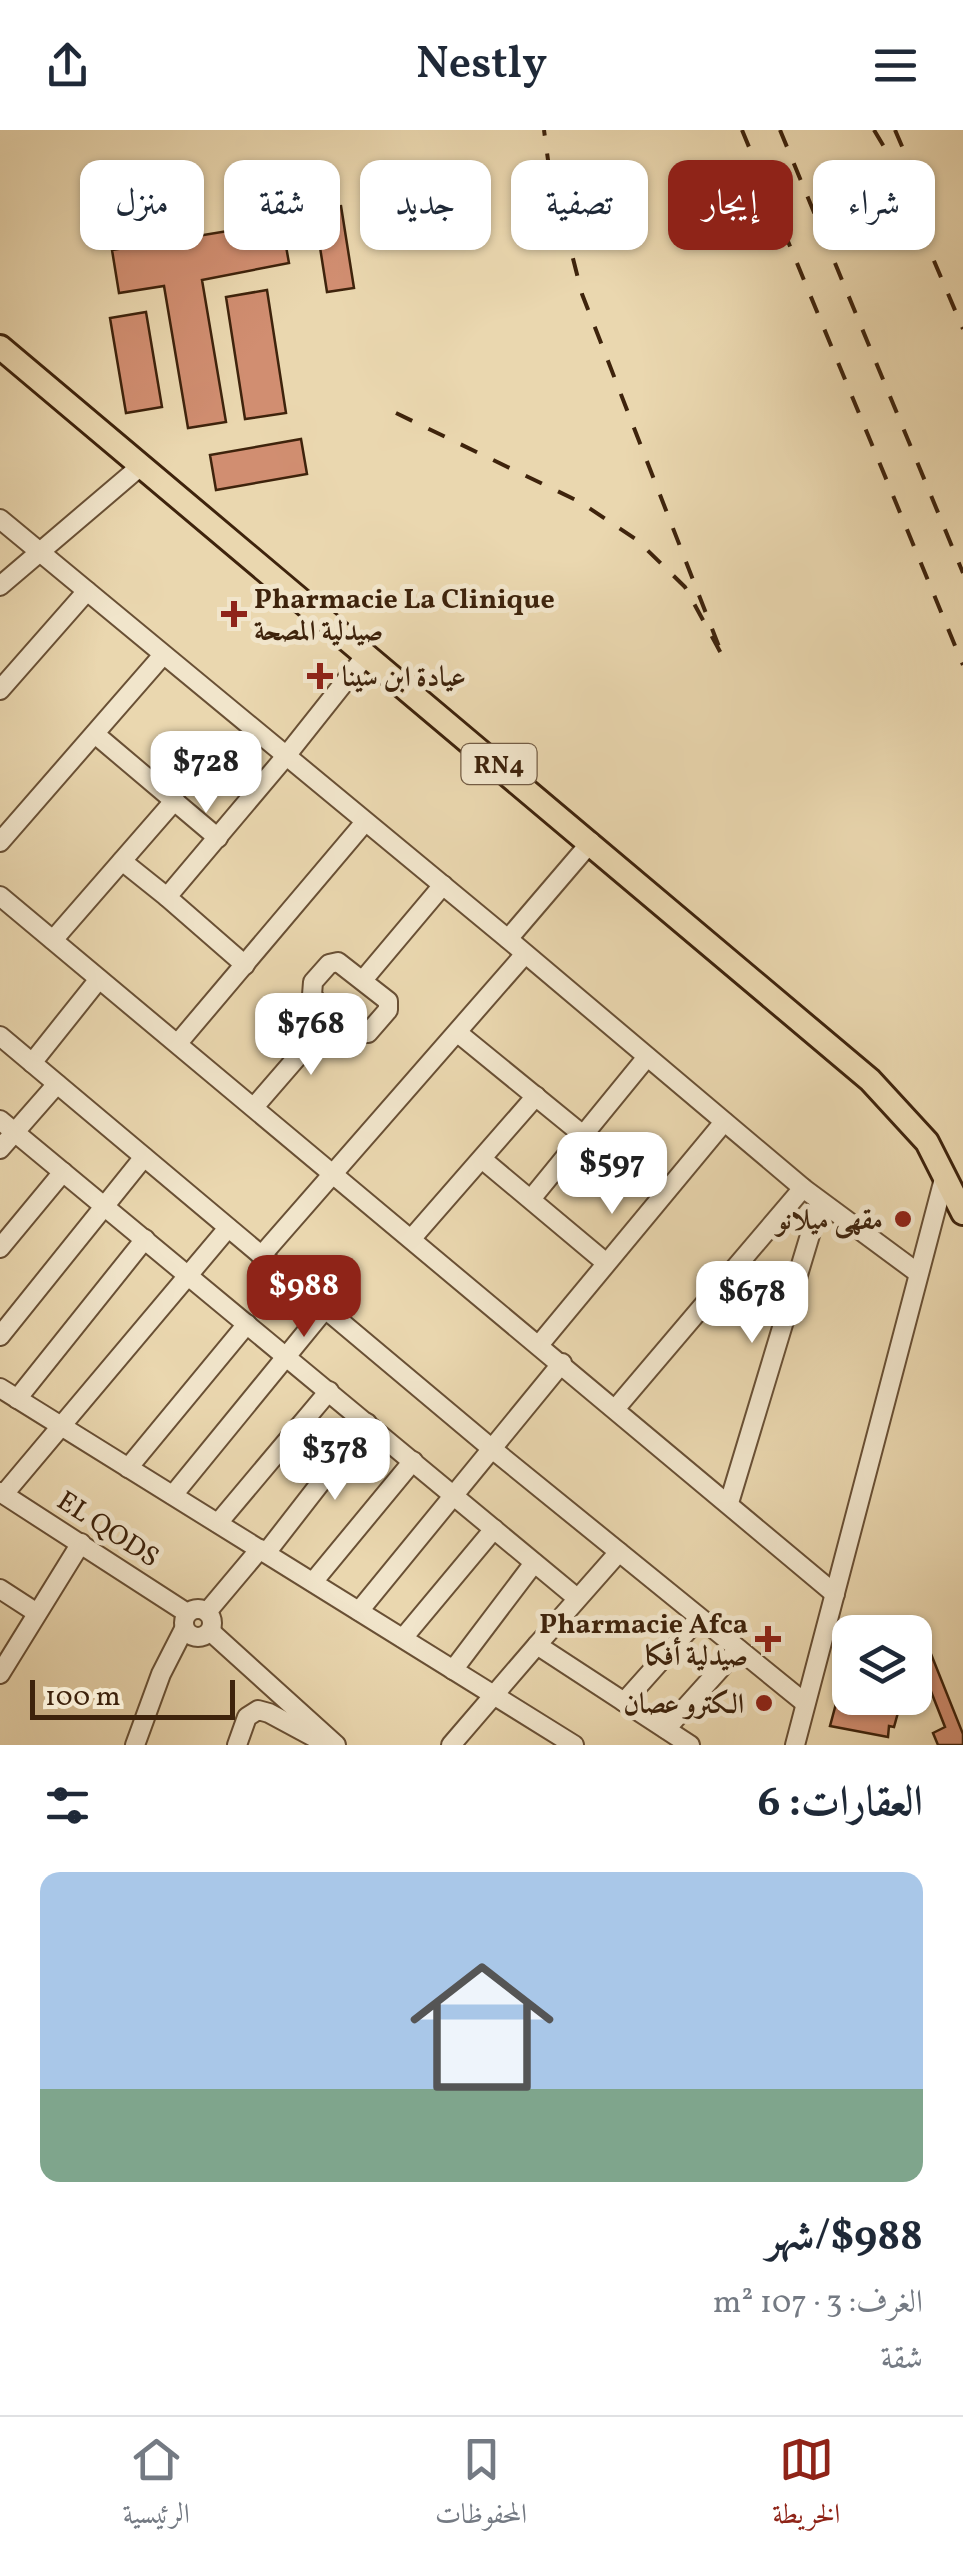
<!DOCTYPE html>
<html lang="ar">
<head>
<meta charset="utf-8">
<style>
	:root { --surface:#fff; --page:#f6f6f7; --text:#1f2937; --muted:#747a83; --line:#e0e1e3; --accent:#8f2418 }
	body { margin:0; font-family:Vollkorn,Amiri,serif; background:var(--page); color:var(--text); direction:rtl; height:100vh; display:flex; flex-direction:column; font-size:38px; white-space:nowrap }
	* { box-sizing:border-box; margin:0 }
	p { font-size:32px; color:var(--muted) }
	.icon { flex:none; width:55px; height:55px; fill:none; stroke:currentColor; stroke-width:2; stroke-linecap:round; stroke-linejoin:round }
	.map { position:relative; height:1615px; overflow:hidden; direction:ltr }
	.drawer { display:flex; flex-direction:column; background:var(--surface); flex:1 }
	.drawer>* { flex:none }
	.guide { position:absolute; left:30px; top:30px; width:905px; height:90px; direction:rtl; display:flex; gap:20px }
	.controls { position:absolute; left:832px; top:1485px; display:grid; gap:20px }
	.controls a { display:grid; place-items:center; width:100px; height:100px; border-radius:20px; background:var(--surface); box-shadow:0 2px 8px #0004; font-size:50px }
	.scale { position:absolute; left:30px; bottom:25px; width:205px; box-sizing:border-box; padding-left:10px; border:5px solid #3e230c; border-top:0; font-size:28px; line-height:35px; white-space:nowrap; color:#3e230c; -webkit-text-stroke:8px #f1e5cb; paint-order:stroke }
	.price { position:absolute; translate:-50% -85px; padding:0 22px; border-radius:20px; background:#fff; color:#222; font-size:32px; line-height:65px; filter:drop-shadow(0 2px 5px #0008) }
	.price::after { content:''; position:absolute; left:50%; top:60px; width:30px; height:22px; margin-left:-15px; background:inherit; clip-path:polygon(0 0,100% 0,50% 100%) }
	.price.current { background:var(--accent); color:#fff }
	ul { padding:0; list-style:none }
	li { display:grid; align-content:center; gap:20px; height:530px; padding:0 40px }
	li+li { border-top:2px solid var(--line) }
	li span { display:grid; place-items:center; height:310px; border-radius:20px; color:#555 }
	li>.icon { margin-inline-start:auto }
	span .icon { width:180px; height:180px; fill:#fffc; stroke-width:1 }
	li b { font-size:42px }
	h2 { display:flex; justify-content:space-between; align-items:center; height:120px; padding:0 40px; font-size:42px }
	.tag { padding:0 35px; border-radius:20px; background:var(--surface); box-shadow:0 2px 8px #0004; font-size:35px; line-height:90px }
	.tag.current { background:var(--accent); color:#fff }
	header { display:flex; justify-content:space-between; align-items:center; height:130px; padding:0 40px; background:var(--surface); font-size:45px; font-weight:600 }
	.tabs { display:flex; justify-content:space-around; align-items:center; height:140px; border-top:2px solid var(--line); background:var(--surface); font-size:28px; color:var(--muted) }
	.tabs a { display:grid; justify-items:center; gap:5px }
	.tabs .current { color:var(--accent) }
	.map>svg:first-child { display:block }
</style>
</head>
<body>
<header><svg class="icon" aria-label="menu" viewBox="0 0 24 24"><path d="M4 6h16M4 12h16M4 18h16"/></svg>Nestly<svg class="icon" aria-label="share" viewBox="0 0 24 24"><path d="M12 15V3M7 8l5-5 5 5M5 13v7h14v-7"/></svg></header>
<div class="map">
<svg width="963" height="1615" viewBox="0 0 963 1615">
	<rect width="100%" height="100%" fill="#ead7af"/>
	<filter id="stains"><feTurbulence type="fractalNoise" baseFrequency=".002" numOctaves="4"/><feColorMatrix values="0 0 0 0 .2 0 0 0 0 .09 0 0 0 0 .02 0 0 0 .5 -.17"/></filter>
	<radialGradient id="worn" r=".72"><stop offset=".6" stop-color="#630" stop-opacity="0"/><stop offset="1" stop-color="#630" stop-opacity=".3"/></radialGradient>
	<g fill="#d18e71" stroke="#3e230c" stroke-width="2.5">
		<polygon points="341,76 354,158 327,162 314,79"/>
		<polygon points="280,83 289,133 202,150 226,292 188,298 164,156 119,163 112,120 234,100 232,91"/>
		<polygon points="267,160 286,283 245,289 226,167"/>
		<polygon points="146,182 162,277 126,283 110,188"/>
		<polygon points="301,309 307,344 216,360 210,325"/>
		<polygon points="925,1509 963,1604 963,1615 938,1615 933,1603 945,1597 915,1521 915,1512"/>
		<polygon points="847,1533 850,1533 850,1568 902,1568 894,1597 889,1596 888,1607 830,1596"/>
	</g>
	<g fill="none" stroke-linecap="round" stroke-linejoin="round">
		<defs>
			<g id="minor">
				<polyline points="0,389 508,809 803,1058 918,1143"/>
				<polyline points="0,456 142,335"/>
				<polyline points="0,560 87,461"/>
				<polyline points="95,604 218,708"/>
				<polyline points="0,712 163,525"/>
				<polyline points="122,731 167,767"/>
				<polyline points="0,766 835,1464"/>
				<polyline points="508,809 591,712"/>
				<polyline points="53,810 175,670"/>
				<path d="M338,832l50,39v9l-20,23c-21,1 -45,-21 -56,-38l1,-13 16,-18z"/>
				<polyline points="245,835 167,767 286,626 367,524"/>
				<polyline points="363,850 443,755"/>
				<polyline points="458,903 583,1005"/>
				<polyline points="0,906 491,1318 805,1573"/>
				<polyline points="178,913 365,692"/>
				<polyline points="32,933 99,849"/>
				<polyline points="254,977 332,887"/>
				<polyline points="0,990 577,1468"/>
				<polyline points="0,1019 57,954"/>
				<polyline points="482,1029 605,1132"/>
				<polyline points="531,1069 647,927"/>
				<polyline points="412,1108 536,966"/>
				<polyline points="0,1118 63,1042"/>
				<polyline points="261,1126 525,824"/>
				<polyline points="0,1206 144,1027"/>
				<polyline points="539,1215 724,992"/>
				<polyline points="0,1258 574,1615"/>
				<polyline points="17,1269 145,1109"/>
				<polyline points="616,1278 803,1058"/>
				<polyline points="128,1338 247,1194"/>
				<polyline points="0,1362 187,1483"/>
				<polyline points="4,1364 228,1098"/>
				<polyline points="173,1365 325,1179"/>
				<polyline points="729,1373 820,1072"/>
				<polyline points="218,1393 329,1261"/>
				<polyline points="619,1422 537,1515 690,1615"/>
				<polyline points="266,1423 367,1293"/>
				<polyline points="313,1452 413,1331"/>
				<polyline points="0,1459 37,1483"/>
				<circle cx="198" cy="1493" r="14"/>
				<polyline points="359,1481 562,1233"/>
				<polyline points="207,1482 260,1419"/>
				<polyline points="210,1501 336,1615"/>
				<polyline points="403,1508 494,1399"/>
				<polyline points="453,1540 534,1433"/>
				<polyline points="0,1544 81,1413"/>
				<polyline points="624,1572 699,1488"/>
				<polyline points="666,1599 738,1519"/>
				<polyline points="135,1615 161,1544 184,1499"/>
				<polyline points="237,1615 247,1587 258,1580 269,1583 319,1610"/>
				<polyline points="451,1615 537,1515"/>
				<polyline points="795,1615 945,1045"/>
			</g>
			<polyline id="major" points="0,217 870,950 927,1012 963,1083"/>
		</defs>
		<use href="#minor" stroke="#695035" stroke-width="22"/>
		<use href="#major" stroke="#3e230c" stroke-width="28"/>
		<use href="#minor" stroke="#f1e5cb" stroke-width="18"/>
		<use href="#major" stroke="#ead7af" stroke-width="22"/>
		<g stroke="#3e230c" stroke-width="4" stroke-dasharray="18 18" stroke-linecap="butt">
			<polyline points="742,0 963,535"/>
			<polyline points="780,0 963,443"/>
			<polyline points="874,0 889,25 963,199"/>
			<polyline points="895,0 913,42"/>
			<polyline points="396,283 580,372 637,410 685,457 723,527 582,164 548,30 544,0"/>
		</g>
	</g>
	<g fill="#8f2418" stroke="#f1e5cb" stroke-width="4">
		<path d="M229 469h10v10h10v10h-10v10h-10v-10h-10v-10h10z"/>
		<path d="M315 531h10v10h10v10h-10v10h-10v-10h-10v-10h10z"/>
		<circle cx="903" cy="1089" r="10"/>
		<path d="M763 1494h10v10h10v10h-10v10h-10v-10h-10v-10h10z"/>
		<circle cx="764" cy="1573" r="10"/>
	</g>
	<g text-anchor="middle" stroke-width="10" stroke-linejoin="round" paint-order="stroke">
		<rect fill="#f1e5cb" stroke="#745d45" stroke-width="2.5" x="461.5" y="614" width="75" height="40" rx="8"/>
		<g font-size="25" font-weight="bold" fill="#3e230c">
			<text x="499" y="643">RN4</text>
		</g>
		<g font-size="28" font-weight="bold" fill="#3e230c" stroke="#f1e5cb" text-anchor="end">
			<text x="254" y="478" text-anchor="start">Pharmacie La Clinique<tspan x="254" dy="32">صيدلية المصحة</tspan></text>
			<text x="342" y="556" text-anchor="start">عيادة ابن سينا</text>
			<text x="883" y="1099">مقهى ميلانو</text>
			<text x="748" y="1503">Pharmacie Afca<tspan x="748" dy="32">صيدلية أفكا</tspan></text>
			<text x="744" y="1583">الكترو عصان</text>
		</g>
		<g font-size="28" fill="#3e230c" stroke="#f1e5cb">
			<text transform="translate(109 1398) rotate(33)" y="10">EL QODS</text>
		</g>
	</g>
	<rect width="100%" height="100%" filter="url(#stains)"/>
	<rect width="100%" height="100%" fill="url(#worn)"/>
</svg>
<div class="controls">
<a><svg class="icon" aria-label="layers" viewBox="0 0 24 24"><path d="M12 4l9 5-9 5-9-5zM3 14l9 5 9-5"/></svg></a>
</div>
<div class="scale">100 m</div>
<b class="price" style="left:206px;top:686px">$728</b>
<b class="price" style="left:311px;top:948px">$768</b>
<b class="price" style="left:612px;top:1087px">$597</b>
<b class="price current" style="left:304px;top:1210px">$988</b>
<b class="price" style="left:752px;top:1216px">$678</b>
<b class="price" style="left:335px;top:1373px">$378</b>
<div class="guide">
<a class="tag">شراء</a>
<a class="tag current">إيجار</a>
<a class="tag">تصفية</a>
<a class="tag">جديد</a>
<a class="tag">شقة</a>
<a class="tag">منزل</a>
</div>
</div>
<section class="drawer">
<h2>العقارات: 6<svg class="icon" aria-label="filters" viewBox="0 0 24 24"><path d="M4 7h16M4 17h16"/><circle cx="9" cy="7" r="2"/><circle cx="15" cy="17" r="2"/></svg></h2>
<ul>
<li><span style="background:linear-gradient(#a9c7e8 70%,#7fa58c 0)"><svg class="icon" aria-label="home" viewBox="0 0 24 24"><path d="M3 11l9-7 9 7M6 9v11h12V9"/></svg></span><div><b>$988/شهر</b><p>الغرف: 3 · 107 m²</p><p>شقة</p></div></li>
</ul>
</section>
<nav class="tabs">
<a class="current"><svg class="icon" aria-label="map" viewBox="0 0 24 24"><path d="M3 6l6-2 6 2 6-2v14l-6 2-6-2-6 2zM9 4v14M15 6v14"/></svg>الخريطة</a>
<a><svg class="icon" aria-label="saved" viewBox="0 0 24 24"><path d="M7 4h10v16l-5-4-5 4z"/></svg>المحفوظات</a>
<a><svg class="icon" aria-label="home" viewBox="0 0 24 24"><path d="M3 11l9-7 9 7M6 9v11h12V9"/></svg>الرئيسية</a>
</nav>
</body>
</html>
